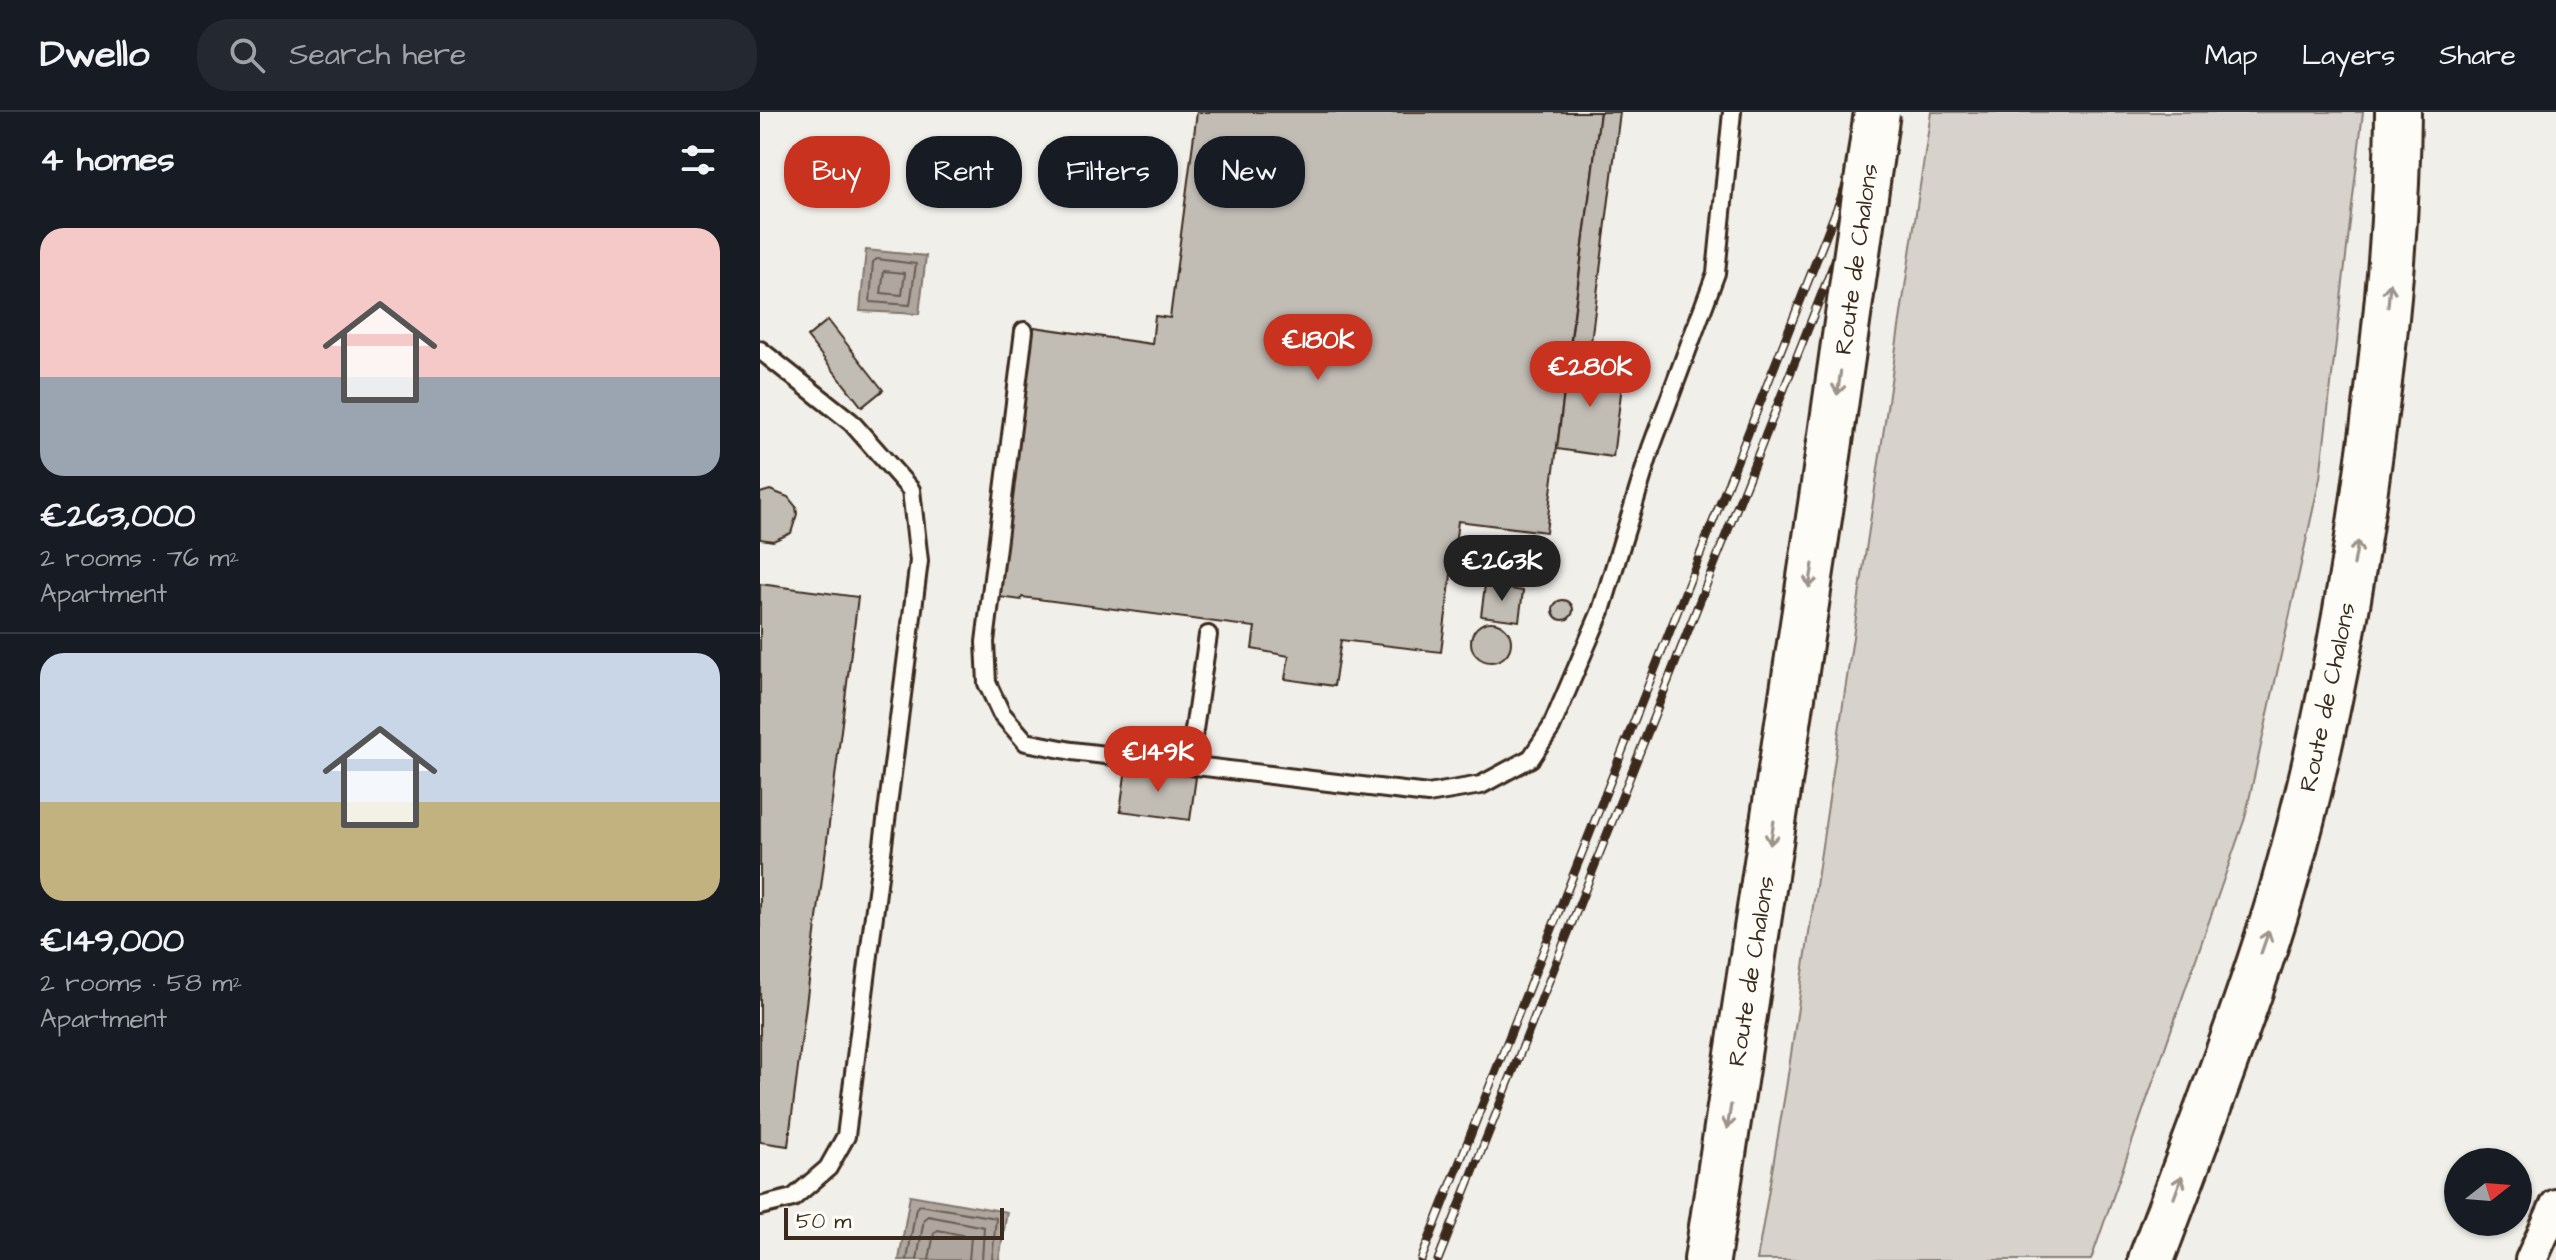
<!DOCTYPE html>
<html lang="en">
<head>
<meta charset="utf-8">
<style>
	:root { --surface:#171b24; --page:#242831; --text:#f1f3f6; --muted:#9ea1a6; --line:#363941; --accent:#c8321e }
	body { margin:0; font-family:"Architects Daughter",sans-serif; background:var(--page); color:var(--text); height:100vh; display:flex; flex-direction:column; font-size:30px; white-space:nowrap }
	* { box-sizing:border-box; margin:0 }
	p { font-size:26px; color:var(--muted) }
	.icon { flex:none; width:44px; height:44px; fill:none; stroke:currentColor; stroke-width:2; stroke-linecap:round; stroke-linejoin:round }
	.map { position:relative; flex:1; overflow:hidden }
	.sheet { display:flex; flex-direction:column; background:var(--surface); width:760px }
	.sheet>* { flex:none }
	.guide { position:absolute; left:24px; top:24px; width:760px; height:72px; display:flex; gap:16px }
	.needle { width:52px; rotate:73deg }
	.tools { position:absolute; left:1684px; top:1036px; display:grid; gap:16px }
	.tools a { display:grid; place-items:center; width:88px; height:88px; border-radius:50%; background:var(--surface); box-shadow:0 2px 6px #0004; font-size:40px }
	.scale { position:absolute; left:24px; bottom:20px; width:220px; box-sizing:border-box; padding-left:8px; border:4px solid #3b2a1e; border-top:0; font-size:22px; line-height:28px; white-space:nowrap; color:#3b2a1e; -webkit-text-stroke:6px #fdfcf7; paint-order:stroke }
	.price { position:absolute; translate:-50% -68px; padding:0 18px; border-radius:28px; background:var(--accent); color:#fff; font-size:26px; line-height:52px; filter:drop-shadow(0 2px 4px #0008) }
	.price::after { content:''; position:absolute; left:50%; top:48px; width:24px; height:18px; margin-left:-12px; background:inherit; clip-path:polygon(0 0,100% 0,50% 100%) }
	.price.current { background:#222; color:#fff }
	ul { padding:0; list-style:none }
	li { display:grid; align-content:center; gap:16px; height:424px; padding:0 40px }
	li+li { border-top:2px solid var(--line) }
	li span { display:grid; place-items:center; height:248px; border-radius:24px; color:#555 }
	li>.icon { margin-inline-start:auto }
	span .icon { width:144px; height:144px; fill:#fffc; stroke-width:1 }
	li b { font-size:34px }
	h2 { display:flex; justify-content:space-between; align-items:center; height:96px; padding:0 40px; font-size:34px }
	.chip { padding:0 28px; border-radius:32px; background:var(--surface); box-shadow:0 2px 6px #0004; font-size:28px; line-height:72px }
	.chip.current { background:var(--accent); color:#fff }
	header { display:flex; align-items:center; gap:48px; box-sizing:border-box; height:112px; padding:0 40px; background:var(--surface); border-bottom:2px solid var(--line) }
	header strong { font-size:38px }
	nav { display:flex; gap:44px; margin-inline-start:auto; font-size:28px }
	.search { width:560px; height:72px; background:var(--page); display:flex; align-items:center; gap:20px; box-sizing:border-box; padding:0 28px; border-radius:32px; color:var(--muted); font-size:30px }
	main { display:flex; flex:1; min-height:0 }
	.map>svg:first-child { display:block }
</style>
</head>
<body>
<header>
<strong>Dwello</strong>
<div class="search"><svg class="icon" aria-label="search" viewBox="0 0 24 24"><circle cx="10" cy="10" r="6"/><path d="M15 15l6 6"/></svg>Search here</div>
<nav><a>Map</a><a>Layers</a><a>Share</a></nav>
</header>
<main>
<section class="sheet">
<h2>4 homes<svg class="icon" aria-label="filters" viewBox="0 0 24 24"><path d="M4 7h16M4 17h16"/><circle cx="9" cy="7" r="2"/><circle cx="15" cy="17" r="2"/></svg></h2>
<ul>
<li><span style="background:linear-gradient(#f6c9c9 60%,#9aa5b1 0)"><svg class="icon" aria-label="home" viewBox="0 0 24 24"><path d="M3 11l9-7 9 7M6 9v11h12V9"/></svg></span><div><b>€263,000</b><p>2 rooms · 76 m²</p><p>Apartment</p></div></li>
<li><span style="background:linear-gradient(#c9d6e8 60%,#c2b280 0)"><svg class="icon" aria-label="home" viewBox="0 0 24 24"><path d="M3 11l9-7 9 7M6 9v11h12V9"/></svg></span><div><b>€149,000</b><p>2 rooms · 58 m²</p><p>Apartment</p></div></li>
</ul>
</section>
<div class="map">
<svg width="1796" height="1148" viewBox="0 0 1796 1148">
	<rect width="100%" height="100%" fill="#f1efea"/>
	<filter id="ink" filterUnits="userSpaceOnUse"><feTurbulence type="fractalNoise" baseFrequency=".0125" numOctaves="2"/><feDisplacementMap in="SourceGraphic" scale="16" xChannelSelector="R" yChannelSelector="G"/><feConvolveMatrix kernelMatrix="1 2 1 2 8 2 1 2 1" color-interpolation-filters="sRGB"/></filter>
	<g filter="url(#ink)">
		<polygon fill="#d7d2cc" stroke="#897e75" stroke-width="2" points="1171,0 1603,0 1560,366 1485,706 1331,1148 997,1148 1026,976"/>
		<g fill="#aea69f" stroke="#80746b" stroke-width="2">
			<polygon points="106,138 166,144 159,202 100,199"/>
			<polygon points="150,1083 247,1100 239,1148 139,1148"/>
		</g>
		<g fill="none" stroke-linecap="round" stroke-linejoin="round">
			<g stroke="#695c52" stroke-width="2">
				<polygon points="117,147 156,152 150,193 110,190 113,150"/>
				<polygon points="124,159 145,161 142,183 121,181"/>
				<polyline points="147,1148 156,1096 160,1093 236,1106 232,1148"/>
				<polyline points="157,1148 164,1107 168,1104 224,1115 222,1148"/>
				<polyline points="169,1148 174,1121 178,1118 211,1125 209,1148"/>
			</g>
		</g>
		<g fill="#c1bcb4" stroke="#3b2a1e" stroke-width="2">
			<polygon points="437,0 840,0 786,420 698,409 681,540 581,528 574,574 525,567 529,544 492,537 495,515 262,485 261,488 239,485 274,215 392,232 395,204 410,206"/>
			<polygon points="840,0 860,0 829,246 809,244"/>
			<polygon points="68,208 123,278 102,295 47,225"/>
			<polygon points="808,249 864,257 853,345 797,337"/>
			<polygon points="10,378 28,385 36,395 37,402 31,421 13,429 0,427 0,381"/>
			<circle cx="742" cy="450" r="20"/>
			<polygon points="0,472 98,485 28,1034 0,1030"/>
			<polygon points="725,473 763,479 759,509 721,504"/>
			<circle cx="803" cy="498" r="10"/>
			<circle cx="731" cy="530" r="20"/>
			<polygon points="366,656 436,665 430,708 360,699"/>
		</g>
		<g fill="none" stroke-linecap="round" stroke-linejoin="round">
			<defs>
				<g id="lane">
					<polyline points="264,219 225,530 227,571 241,601 266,630 312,639 668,682 721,673 771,646 791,616 841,499 891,336 956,161 972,0"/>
					<polyline points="0,238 91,310 151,378 159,449 86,1024 68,1056 33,1086 0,1094"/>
					<polyline points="429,652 448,523"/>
				</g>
				<polyline id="street" points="1771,1148 1796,1093"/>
				<g id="primary">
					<polyline points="947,1148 1062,386"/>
					<path d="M1391,1148c45,-121 93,-242 130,-365 40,-138 67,-279 86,-421 17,-120 30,-240 31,-362"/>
				</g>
			</defs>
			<use href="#lane" stroke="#3b2a1e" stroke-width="22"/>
			<use href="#street" stroke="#3b2a1e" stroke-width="36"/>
			<use href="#primary" stroke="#3b2a1e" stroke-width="50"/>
			<use href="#lane" stroke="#fdfcf7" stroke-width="16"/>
			<use href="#street" stroke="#fdfcf7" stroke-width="30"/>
			<use href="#primary" stroke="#fdfcf7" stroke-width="44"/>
			<defs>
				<g id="rail">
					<polyline points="661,1148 1115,0"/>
					<polyline points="678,1148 1134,0"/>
				</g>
			</defs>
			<use href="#rail" stroke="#3b2a1e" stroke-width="9"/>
			<use href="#rail" stroke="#fdfcf7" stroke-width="6" stroke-dasharray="18" stroke-linecap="butt"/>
			<defs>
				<polyline id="primary-bridge" points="1062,386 1117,0"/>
			</defs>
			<use href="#primary-bridge" stroke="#3b2a1e" stroke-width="50" stroke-linecap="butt"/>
			<use href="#primary-bridge" stroke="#fdfcf7" stroke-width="44"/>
		</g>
		<defs><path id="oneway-shaft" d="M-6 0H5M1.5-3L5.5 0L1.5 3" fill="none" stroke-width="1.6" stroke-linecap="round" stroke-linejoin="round" transform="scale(2)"/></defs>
		<g stroke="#9c938a">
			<use href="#oneway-shaft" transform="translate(1629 183) rotate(-85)"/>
			<use href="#oneway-shaft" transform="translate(1079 271) rotate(98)"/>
			<use href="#oneway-shaft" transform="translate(1596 441) rotate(-80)"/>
			<use href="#oneway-shaft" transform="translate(1051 464) rotate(99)"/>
			<use href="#oneway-shaft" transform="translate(1012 721) rotate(99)"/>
			<use href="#oneway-shaft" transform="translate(1505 830) rotate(-71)"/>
			<use href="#oneway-shaft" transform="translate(969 1005) rotate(99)"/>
			<use href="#oneway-shaft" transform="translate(1418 1075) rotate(-70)"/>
		</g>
	</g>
	<g text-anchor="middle" stroke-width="7" stroke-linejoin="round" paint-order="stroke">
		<g font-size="24" fill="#3b2a1e" stroke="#fdfcf7">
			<text transform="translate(1096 147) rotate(-82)" y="8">Route de Chalons</text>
			<text transform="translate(1567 585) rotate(-78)" y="8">Route de Chalons</text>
			<text transform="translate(991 859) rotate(-81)" y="8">Route de Chalons</text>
		</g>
	</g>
</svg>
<div class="tools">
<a><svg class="needle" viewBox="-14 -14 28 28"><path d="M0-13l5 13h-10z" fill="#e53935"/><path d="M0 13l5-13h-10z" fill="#9ea1a6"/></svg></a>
</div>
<div class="scale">50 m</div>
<b class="price" style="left:558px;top:270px">€180K</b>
<b class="price" style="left:830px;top:297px">€280K</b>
<b class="price current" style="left:742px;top:491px">€263K</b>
<b class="price" style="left:398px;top:682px">€149K</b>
<div class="guide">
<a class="chip current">Buy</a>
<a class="chip">Rent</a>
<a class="chip">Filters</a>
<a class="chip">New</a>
</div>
</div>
</main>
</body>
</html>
